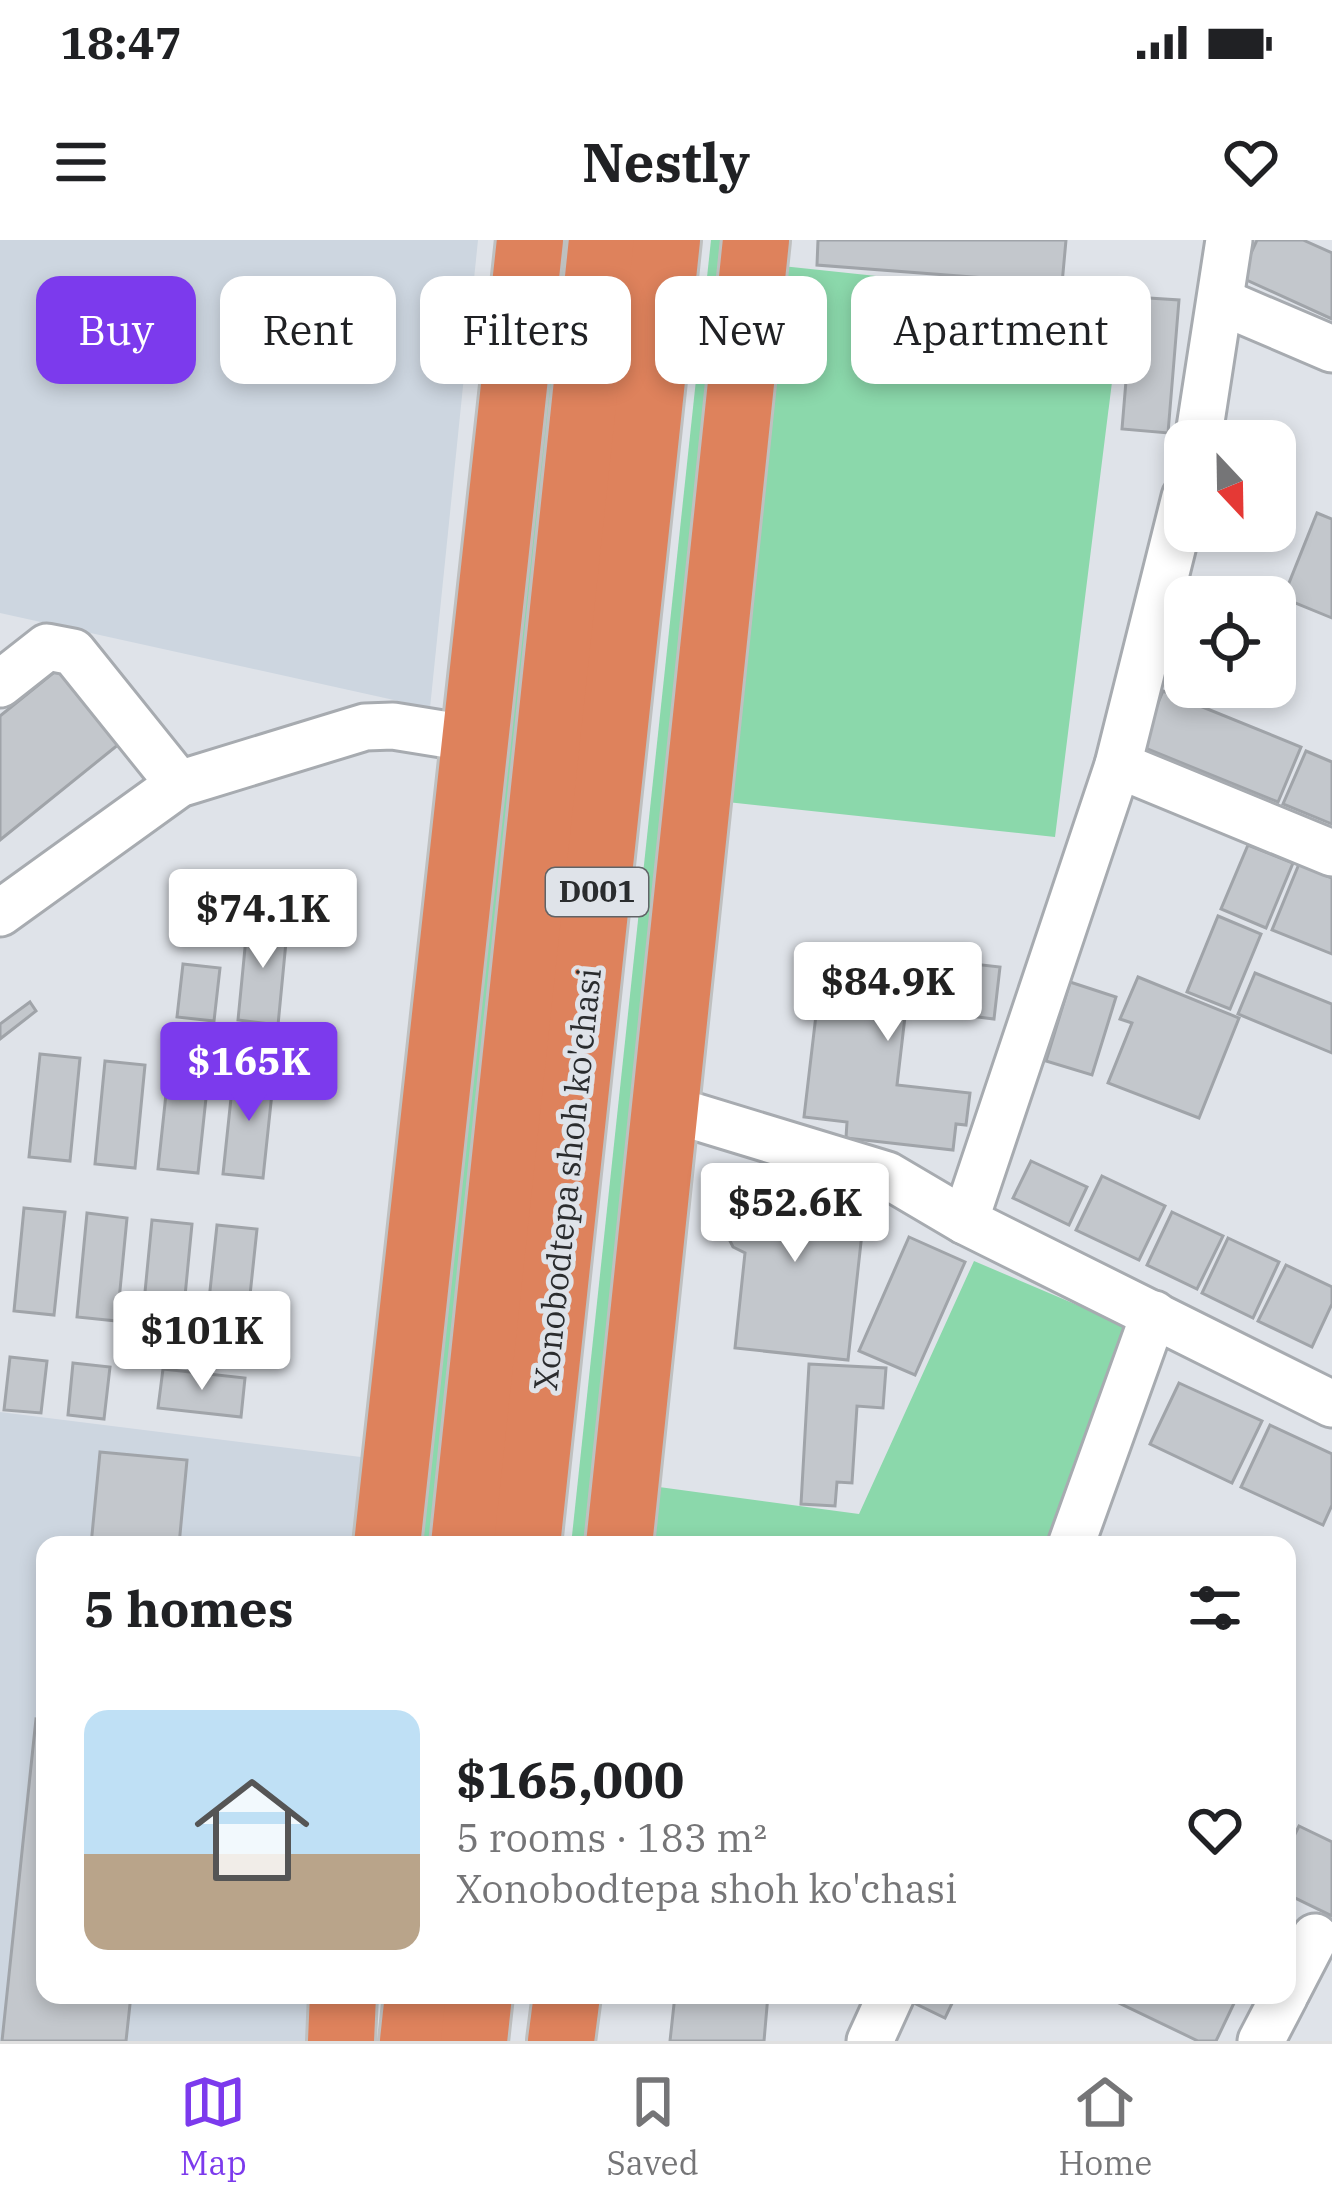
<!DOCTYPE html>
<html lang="en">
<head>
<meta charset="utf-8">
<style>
	:root { --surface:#fff; --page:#f2f2f2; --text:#202124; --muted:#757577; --line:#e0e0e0; --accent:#7c3aed }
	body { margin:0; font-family:"IBM Plex Serif",serif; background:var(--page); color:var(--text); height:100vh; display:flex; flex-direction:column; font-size:45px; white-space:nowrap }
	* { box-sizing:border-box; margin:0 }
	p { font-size:39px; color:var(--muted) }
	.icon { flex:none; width:66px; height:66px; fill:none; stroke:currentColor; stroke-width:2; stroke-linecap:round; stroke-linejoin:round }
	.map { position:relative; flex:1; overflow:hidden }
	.details { position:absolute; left:36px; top:1296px; width:1260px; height:468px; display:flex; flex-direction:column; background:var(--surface); border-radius:24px; box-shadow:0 6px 18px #0003 }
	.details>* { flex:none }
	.banner { position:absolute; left:36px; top:36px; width:1260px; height:108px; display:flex; gap:24px }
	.needle { width:78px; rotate:158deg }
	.fabs { position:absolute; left:1164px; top:180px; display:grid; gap:24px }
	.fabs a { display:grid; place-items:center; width:132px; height:132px; border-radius:24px; background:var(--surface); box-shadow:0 6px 18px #0003; font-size:60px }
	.price { position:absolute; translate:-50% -102px; padding:0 27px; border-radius:12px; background:#fff; color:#222; font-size:39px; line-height:78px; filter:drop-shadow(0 3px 6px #0008) }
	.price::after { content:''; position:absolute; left:50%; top:72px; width:36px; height:27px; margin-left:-18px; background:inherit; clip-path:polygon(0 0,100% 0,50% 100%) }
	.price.current { background:var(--accent); color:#fff }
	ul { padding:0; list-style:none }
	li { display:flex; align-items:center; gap:36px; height:300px; padding:0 48px }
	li+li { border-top:3px solid var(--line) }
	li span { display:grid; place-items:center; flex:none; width:336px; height:240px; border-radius:24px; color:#555 }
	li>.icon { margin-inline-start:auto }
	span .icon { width:144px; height:144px; fill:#fffc; stroke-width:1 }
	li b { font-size:51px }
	h2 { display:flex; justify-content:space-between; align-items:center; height:144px; padding:0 48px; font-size:51px }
	.pill { padding:0 42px; border-radius:24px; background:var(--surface); box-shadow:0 6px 18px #0003; font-size:42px; line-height:108px }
	.pill.current { background:var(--accent); color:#fff }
	.status { display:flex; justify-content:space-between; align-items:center; height:84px; padding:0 60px; background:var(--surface); direction:ltr }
	.status svg { height:33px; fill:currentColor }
	header { display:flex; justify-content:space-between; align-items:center; height:156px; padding:0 48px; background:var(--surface); font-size:54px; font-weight:700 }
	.menu { display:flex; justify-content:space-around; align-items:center; height:168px; border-top:3px solid var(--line); background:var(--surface); font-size:33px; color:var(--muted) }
	.menu a { display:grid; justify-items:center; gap:6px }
	.menu .current { color:var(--accent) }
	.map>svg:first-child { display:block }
</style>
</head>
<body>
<div class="status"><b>18:47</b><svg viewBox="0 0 49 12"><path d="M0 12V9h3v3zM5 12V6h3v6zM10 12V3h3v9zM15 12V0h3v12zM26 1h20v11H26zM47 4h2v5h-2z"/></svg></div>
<header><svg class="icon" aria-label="menu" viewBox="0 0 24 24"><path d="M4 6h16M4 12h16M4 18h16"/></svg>Nestly<svg class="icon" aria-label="heart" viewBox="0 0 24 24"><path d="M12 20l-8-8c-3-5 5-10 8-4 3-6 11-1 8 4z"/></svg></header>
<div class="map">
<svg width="1332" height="1801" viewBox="0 0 1332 1801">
	<rect width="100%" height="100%" fill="#dfe3e9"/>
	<g fill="#cdd6e0">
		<polygon points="0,0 478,0 430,468 0,373"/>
		<polygon points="0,1172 377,1219 368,1305 45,1305 45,1755 323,1755 318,1801 0,1801"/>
	</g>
	<g fill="#8bd8ab">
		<polygon points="549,0 571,0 433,1305 410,1305"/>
		<polygon points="711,0 734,0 594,1305 571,1305"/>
		<polygon points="782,26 1122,62 1055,597 727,562"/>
		<polygon points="974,1021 1129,1087 1048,1305 652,1305 659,1247 859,1274"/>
	</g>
	<g fill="#c3c7cc" stroke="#a0a4a9" stroke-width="3">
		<polygon points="818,0 1066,0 1062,44 817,25"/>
		<polygon points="1257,0 1303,0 1332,13 1332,79 1240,37"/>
		<polygon points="1133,57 1179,60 1168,193 1122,189"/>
		<polygon points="1317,273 1332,279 1332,378 1283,358"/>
		<polygon points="63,425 124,500 0,600 0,476"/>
		<polygon points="1163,451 1301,507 1278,562 1140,506"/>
		<polygon points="1306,511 1332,522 1332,584 1283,564"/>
		<polygon points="1248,605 1293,623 1266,688 1221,669"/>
		<polygon points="1299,624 1332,638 1332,714 1272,690"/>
		<polygon points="1218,676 1261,694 1230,769 1187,752"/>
		<polygon points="248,677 288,681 278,785 238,780"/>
		<polygon points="824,707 1000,727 994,779 906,768 897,845 970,853 966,885 956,884 953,910 846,898 847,882 804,877"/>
		<polygon points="183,724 220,728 214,781 177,777"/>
		<polygon points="1255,733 1332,764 1332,813 1238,774"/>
		<polygon points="1138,737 1239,778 1199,878 1108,843 1132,783 1120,779"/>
		<polygon points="1070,742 1116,757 1092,835 1046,821"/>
		<polygon points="30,762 36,771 0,799 0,784"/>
		<polygon points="40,814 80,818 70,921 29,917"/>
		<polygon points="105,821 145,825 135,928 95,924"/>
		<polygon points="169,826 209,830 198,933 158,929"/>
		<polygon points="234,830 274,834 263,938 223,934"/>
		<polygon points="1031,921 1087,947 1069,985 1013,958"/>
		<polygon points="761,924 774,932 780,946 866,957 848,1120 735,1108 745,1013 733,1007 727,995 733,941 744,928"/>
		<polygon points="1102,936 1165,966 1139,1020 1076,990"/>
		<polygon points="24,968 65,972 54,1075 14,1071"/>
		<polygon points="1172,972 1223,996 1197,1049 1147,1025"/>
		<polygon points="87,973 127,978 117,1081 77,1077"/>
		<polygon points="152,980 192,984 182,1087 142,1083"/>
		<polygon points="217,985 257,989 246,1093 206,1088"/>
		<polygon points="909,997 965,1022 915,1135 859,1111"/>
		<polygon points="1228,998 1279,1022 1253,1078 1202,1053"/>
		<polygon points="1286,1025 1332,1047 1332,1064 1312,1107 1258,1081"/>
		<polygon points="10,1117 47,1121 41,1173 4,1170"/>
		<polygon points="73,1123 110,1127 104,1179 68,1175"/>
		<polygon points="809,1124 886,1128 883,1168 857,1166 852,1243 837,1242 835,1266 801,1264"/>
		<polygon points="163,1129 245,1138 241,1177 158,1168"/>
		<polygon points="1179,1143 1262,1181 1232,1243 1150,1204"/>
		<polygon points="1270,1185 1332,1214 1332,1265 1323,1285 1241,1247"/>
		<polygon points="100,1212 187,1220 179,1305 91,1305"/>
		<polygon points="36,1479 45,1480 45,1755 131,1755 126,1801 2,1801"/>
		<polygon points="1299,1586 1332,1602 1332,1676 1287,1654 1287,1610"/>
		<polygon points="675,1755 768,1755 764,1801 670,1801"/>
		<polygon points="913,1755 956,1755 945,1778 910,1761"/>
		<polygon points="1121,1755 1238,1755 1216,1801 1198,1801 1117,1762"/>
	</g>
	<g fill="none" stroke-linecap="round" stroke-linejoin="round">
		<defs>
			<g id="minor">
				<polyline points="1222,62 1332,109"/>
				<polyline points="1198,201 1229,0"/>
				<polyline points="0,444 47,407 73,412 179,544"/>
				<polyline points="1118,525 1332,613"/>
				<polyline points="0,673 179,544 365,487 393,486 473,499"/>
				<polyline points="667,868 887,935 965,981 1332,1164"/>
				<polyline points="965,981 1118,525 1185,257"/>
				<polyline points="1071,1305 1154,1074"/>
				<polyline points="1287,1751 1315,1697"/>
				<polyline points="870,1801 891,1755"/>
				<polyline points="1261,1801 1285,1755"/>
			</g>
			<g id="highway">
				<polyline points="387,1305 530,0"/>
				<polyline points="464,1305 602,0"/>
				<polyline points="527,1305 667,0"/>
				<polyline points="619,1305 756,0"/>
				<polyline points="341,1801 343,1755"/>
				<polyline points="413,1801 418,1755"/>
				<polyline points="474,1801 479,1755"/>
				<polyline points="561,1801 567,1755"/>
			</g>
		</defs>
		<use href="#minor" stroke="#a7abb0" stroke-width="51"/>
		<use href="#highway" stroke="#bfc0c0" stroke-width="72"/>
		<use href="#minor" stroke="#fff" stroke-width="45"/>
		<use href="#highway" stroke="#de825c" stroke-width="66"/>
	</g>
	<g text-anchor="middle" stroke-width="10" stroke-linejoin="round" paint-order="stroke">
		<rect fill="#dfe3e9" stroke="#606366" stroke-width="3" x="546" y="628" width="102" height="48" rx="9"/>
		<g font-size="30" font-weight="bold" fill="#2a2c2e">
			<text x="597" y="662">D001</text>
		</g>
		<g font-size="33" fill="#2a2c2e" stroke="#dfe3e9">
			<text transform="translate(567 939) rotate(-84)" y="12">Xonobodtepa shoh ko'chasi</text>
		</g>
	</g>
</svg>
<div class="fabs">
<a><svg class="needle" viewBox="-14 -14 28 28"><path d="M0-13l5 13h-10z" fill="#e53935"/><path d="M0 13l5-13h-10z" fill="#757577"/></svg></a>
<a><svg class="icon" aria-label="locate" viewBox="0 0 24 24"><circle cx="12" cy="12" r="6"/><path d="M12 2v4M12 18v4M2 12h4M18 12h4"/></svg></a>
</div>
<b class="price" style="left:263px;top:731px">$74.1K</b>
<b class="price" style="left:888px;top:804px">$84.9K</b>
<b class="price current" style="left:249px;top:884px">$165K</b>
<b class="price" style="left:795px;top:1025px">$52.6K</b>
<b class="price" style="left:202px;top:1153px">$101K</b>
<div class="banner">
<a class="pill current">Buy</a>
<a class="pill">Rent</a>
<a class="pill">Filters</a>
<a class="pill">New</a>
<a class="pill">Apartment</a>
</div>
<section class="details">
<h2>5 homes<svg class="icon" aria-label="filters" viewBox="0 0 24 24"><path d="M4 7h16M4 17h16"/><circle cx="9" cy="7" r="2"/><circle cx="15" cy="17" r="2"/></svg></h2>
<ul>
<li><span style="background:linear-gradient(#bfe0f5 60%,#b9a48a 0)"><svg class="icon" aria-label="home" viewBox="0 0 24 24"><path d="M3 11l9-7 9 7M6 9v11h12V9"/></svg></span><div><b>$165,000</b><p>5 rooms · 183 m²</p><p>Xonobodtepa shoh ko'chasi</p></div><svg class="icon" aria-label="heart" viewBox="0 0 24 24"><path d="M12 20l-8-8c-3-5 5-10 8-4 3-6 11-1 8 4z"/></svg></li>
</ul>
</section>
</div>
<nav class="menu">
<a class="current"><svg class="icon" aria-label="map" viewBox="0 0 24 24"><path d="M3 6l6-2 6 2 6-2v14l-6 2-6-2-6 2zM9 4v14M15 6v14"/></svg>Map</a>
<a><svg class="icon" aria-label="saved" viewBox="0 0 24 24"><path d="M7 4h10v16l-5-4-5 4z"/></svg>Saved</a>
<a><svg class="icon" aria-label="home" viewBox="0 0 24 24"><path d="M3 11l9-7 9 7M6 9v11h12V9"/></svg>Home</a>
</nav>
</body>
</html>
